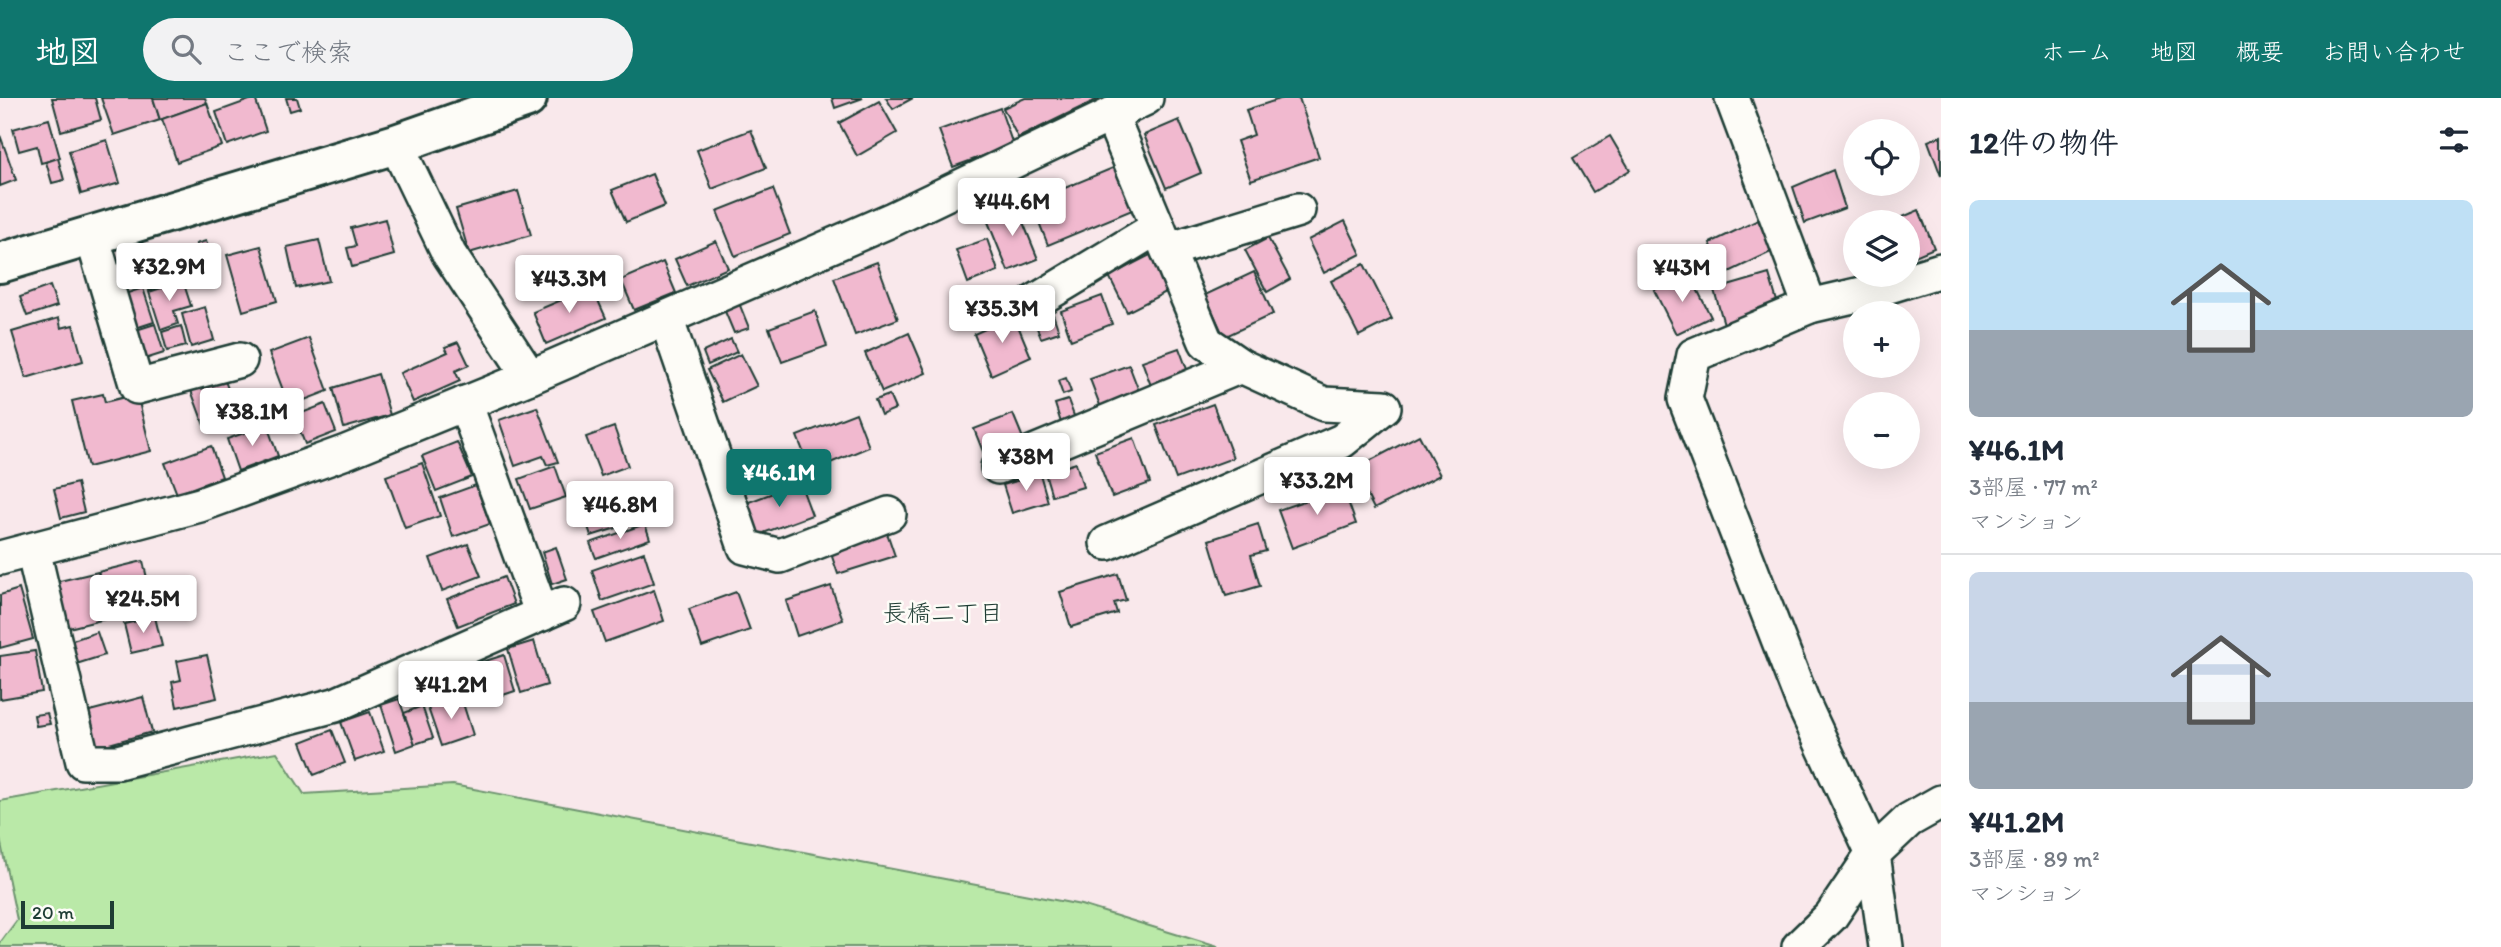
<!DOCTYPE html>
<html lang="ja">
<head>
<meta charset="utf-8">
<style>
	:root { --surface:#fff; --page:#f2f2f3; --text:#1f2937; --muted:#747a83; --line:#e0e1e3; --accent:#0f766e }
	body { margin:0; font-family:Itim,"Klee One",sans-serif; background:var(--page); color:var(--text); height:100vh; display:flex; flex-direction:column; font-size:26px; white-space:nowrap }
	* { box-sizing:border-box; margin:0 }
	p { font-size:23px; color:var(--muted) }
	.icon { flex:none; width:38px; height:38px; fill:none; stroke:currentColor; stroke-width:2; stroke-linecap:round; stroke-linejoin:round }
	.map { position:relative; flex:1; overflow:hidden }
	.sheet { display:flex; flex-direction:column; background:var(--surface); width:560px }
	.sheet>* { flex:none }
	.tools { position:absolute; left:1843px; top:21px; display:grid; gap:14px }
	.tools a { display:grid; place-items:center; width:77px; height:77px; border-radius:50%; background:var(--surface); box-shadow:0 7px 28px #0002; font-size:35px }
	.scale { position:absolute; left:21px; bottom:18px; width:93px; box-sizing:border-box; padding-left:7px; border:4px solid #1f3d34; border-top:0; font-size:19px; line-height:24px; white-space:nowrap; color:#1f3d34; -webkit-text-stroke:5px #fdfcf7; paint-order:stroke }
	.price { position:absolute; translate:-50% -60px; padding:0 16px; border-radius:7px; background:#fff; color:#222; font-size:23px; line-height:46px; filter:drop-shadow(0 2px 4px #0008) }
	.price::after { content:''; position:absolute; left:50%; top:42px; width:21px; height:16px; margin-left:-10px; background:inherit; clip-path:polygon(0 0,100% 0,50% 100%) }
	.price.active { background:var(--accent); color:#fff }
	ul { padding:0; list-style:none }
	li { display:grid; align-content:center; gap:14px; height:371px; padding:0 28px }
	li+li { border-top:2px solid var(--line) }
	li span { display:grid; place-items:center; height:217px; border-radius:10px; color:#555 }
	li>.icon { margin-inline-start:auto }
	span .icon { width:126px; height:126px; fill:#fffc; stroke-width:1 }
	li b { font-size:30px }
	h2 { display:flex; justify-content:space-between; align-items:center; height:84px; padding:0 28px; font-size:30px }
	header { display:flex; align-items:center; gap:42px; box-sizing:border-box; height:98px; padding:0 35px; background:var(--accent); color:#fff }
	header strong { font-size:33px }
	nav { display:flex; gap:38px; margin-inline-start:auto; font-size:24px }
	.search { width:490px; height:63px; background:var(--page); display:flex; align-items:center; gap:18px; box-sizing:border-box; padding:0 24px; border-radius:38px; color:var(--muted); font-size:26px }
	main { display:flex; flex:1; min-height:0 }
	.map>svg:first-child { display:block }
</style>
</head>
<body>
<header>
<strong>地図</strong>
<div class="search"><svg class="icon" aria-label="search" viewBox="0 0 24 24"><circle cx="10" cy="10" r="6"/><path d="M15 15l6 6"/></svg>ここで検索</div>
<nav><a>ホーム</a><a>地図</a><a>概要</a><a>お問い合わせ</a></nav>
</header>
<main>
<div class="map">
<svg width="1941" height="849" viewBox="0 0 1941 849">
	<rect width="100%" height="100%" fill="#f9e8eb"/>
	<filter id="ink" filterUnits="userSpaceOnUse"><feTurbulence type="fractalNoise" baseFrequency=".0143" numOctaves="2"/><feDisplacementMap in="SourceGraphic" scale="14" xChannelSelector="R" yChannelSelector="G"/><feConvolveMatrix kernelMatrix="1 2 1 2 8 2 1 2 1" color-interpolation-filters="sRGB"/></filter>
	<g filter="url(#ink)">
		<polygon fill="#bae9a8" stroke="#6c936e" stroke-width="2" points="277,654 304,696 453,687 1081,807 1218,849 0,849 0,845 17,822 0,741 0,703"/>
		<g fill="#f1b9cf" stroke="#1f3d34" stroke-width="2">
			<polygon points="52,0 95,0 101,22 61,33"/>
			<polygon points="101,0 153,0 160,22 114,37"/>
			<polygon points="153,0 205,0 207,5 160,22"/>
			<polygon points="255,0 266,33 227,47 216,14"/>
			<polygon points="286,0 297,0 300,10 290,13"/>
			<polygon points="832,0 863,0 835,10"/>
			<polygon points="886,0 913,0 893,11"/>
			<polygon points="1025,0 1100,0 1018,40 1003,10"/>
			<polygon points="1283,0 1299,0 1319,59 1251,82 1237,43 1254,37 1246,12"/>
			<polygon points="879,3 897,35 857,58 839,25"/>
			<polygon points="207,5 222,48 177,64 162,21"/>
			<polygon points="1000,10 1013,47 953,69 939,32"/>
			<polygon points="49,21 60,60 41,65 37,48 19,53 13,31"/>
			<polygon points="1179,22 1201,75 1166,90 1144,37"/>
			<polygon points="751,32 766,70 712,91 697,52"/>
			<polygon points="0,37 16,82 0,88"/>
			<polygon points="1610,38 1630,72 1593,94 1573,60"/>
			<polygon points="1941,38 1941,78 1928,43"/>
			<polygon points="107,42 120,85 81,96 69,53"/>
			<polygon points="58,60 64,82 52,85 46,64"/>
			<polygon points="1120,67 1137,110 1048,147 1031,104"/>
			<polygon points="1833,72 1845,110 1805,125 1793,89"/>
			<polygon points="652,76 665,108 626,124 612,92"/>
			<polygon points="773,91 790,136 735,158 717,113"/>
			<polygon points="518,93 531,137 469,155 456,111"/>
			<polygon points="1016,107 1038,161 1008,173 986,119"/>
			<polygon points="1919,112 1934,150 1908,161 1908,124 1891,124"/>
			<polygon points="385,121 394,157 352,169 347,150 356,148 351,130"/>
			<polygon points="1758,122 1773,153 1725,176 1710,145"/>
			<polygon points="1345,123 1361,156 1324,175 1308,142"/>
			<polygon points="1268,140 1290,181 1267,194 1245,152"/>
			<polygon points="987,141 998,173 968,185 956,152"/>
			<polygon points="319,142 329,183 296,190 287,149"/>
			<polygon points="206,143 217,175 207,179 196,146"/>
			<polygon points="716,143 728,170 687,188 675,161"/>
			<polygon points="261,148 277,203 243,213 227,157"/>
			<polygon points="175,153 184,181 149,192 140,165"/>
			<polygon points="1152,156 1170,192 1127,214 1109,178"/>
			<polygon points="663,164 676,195 634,212 621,182"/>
			<polygon points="877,164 898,221 855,237 834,180"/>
			<polygon points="1364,166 1392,221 1359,238 1331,183"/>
			<polygon points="1254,174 1273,216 1224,239 1205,197"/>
			<polygon points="1689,175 1711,219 1676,236 1654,192"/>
			<polygon points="1769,176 1781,217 1726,233 1714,192"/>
			<polygon points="183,183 191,208 174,213 178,226 161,232 149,194"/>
			<polygon points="50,188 57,208 27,218 20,199"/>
			<polygon points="592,189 606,220 546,246 533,214"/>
			<polygon points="143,190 154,224 111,238 100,204"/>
			<polygon points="1102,198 1112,226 1071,242 1061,213"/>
			<polygon points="739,205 749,230 734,235 724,211"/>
			<polygon points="205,209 214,242 191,249 182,216"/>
			<polygon points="1051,210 1059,234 1041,240 1032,217"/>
			<polygon points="815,213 827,248 782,264 769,230"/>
			<polygon points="1014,218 1031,259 991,277 974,236"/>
			<polygon points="59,220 61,230 73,227 83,263 26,280 12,234"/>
			<polygon points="155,226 164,255 123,268 114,239"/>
			<polygon points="181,228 186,248 167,253 162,234"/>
			<polygon points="909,235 926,275 882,294 865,255"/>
			<polygon points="309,240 328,293 289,308 269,255"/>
			<polygon points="731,241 737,254 708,267 703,254"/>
			<polygon points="458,244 469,267 455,273 460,283 413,304 400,275 448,254 445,249"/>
			<polygon points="1179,250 1191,282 1154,296 1142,263"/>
			<polygon points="741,256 757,288 723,304 707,272"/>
			<polygon points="1129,267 1145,309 1106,323 1090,281"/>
			<polygon points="222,275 238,317 205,330 189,287"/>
			<polygon points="378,276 390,317 344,330 333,290"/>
			<polygon points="1066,280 1071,294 1063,297 1058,283"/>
			<polygon points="103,296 105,304 137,296 151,353 88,369 72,303"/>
			<polygon points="889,297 895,311 881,317 875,302"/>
			<polygon points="1068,302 1076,323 1062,328 1055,306"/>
			<polygon points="325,306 336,334 305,346 294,318"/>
			<polygon points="1213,306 1233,360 1176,381 1156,327"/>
			<polygon points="537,309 558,364 547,367 543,358 515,368 499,322"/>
			<polygon points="856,315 869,349 811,373 797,338"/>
			<polygon points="1013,316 1027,350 988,366 974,331"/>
			<polygon points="267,327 278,358 238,373 227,341"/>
			<polygon points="614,329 628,368 601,378 586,339"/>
			<polygon points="1419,337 1440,377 1374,411 1354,371"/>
			<polygon points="1134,340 1150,385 1112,399 1095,354"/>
			<polygon points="457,344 472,379 436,393 422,358"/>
			<polygon points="211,348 222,379 177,396 165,365"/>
			<polygon points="422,365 440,418 405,430 386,378"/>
			<polygon points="1076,365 1083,389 1052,398 1045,375"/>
			<polygon points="555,368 566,399 530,411 519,381"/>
			<polygon points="1040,376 1048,404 1012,415 1003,387"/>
			<polygon points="77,385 84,414 61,420 54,391"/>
			<polygon points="800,385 812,417 758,437 746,405"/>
			<polygon points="476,387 490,426 453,439 440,400"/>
			<polygon points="1343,389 1356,426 1292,450 1278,412"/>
			<polygon points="640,405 645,421 591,438 586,422"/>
			<polygon points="645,426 650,441 596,460 590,445"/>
			<polygon points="1258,426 1266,453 1251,457 1260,488 1226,498 1209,442"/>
			<polygon points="885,429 895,458 838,476 828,447"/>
			<polygon points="468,446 481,478 442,493 430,460"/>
			<polygon points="556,449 567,481 552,486 542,454"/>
			<polygon points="644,454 654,485 602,503 592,472"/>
			<polygon points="143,463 154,510 109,520 98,474"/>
			<polygon points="98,474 109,520 61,532 51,485"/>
			<polygon points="1118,476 1126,502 1114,505 1117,515 1071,529 1060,494"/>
			<polygon points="504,479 514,506 458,528 447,501"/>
			<polygon points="831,488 843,522 797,538 786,503"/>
			<polygon points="19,491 33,541 0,550 0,497"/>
			<polygon points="654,492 664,523 605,544 594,514"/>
			<polygon points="736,494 750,532 702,549 689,511"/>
			<polygon points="155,519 162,548 131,555 124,526"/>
			<polygon points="97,534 105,557 73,567 67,544"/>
			<polygon points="534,543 547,587 521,595 508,551"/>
			<polygon points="35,553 42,594 0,601 0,558"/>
			<polygon points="207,557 217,600 177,609 172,584 181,582 177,563"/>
			<polygon points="504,557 515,593 476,606 464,570"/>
			<polygon points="143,599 152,634 91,651 82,615"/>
			<polygon points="461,599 473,637 441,648 428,610"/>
			<polygon points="399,601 415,646 396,653 381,607"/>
			<polygon points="422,608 433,640 415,646 404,615"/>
			<polygon points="370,614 384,653 355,663 341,624"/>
			<polygon points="47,615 50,626 36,628 34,617"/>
			<polygon points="332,632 345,665 314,677 301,644"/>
		</g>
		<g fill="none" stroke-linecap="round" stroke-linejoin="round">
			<defs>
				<g id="street">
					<polyline points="1732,0 1810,208"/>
					<polyline points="396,46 449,156 530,279"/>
					<polyline points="92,138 137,289 240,262"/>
					<polyline points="1168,152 1298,112"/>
					<polyline points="1034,204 1158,129"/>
					<polyline points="666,220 745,449 780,458 889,416"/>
					<polyline points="465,305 542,516"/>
					<polyline points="998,369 1241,268"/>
					<polyline points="1107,445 1342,343 1384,309 1324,306 1241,268 1206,244 1111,17"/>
					<polyline points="33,452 83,664 118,664 335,607 564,506"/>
					<polyline points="0,460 200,407 346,354 530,279 893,121 1146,0"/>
					<polyline points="1799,849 1831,818 1873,756 1909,722 1941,704"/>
					<polyline points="1886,849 1873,756 1803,605 1685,301 1694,257 1810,208 1866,195 1941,172"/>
				</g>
				<polyline id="secondary" points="0,165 396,46 527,0"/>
			</defs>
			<use href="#street" stroke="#1f3d34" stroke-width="38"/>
			<use href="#secondary" stroke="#1f3d34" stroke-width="44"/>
			<use href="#street" stroke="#fdfcf7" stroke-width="33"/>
			<use href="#secondary" stroke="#fdfcf7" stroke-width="38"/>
		</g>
	</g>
	<g text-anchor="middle" stroke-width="5" stroke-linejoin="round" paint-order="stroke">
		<g font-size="24" fill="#1f3d34" stroke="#fdfcf7">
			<text x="943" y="523">長橋二丁目</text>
		</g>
	</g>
</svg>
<div class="tools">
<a><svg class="icon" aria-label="locate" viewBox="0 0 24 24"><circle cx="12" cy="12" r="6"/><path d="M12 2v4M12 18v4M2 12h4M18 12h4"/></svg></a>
<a><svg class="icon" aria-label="layers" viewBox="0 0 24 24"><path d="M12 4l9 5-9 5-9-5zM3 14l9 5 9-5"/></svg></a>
<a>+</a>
<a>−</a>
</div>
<div class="scale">20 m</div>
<b class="price" style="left:1012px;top:140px">¥44.6M</b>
<b class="price" style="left:169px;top:205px">¥32.9M</b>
<b class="price" style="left:1682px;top:206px">¥43M</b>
<b class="price" style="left:569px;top:217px">¥43.3M</b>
<b class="price" style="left:1002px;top:247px">¥35.3M</b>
<b class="price" style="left:252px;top:350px">¥38.1M</b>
<b class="price" style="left:1026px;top:395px">¥38M</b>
<b class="price active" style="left:779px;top:411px">¥46.1M</b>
<b class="price" style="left:1317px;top:419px">¥33.2M</b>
<b class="price" style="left:620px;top:443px">¥46.8M</b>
<b class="price" style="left:143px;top:537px">¥24.5M</b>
<b class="price" style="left:451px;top:623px">¥41.2M</b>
</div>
<section class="sheet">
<h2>12件の物件<svg class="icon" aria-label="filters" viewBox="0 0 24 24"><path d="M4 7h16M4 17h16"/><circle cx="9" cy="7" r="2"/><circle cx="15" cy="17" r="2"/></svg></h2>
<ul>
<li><span style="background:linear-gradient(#bfe0f5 60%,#9aa5b1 0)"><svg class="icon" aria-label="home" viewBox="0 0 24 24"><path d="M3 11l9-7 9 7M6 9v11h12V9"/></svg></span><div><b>¥46.1M</b><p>3部屋 · 77 m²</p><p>マンション</p></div></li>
<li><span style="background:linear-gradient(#c9d6e8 60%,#9aa5b1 0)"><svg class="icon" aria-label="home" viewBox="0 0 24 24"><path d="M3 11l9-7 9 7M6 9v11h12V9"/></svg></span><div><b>¥41.2M</b><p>3部屋 · 89 m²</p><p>マンション</p></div></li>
</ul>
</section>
</main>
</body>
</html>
